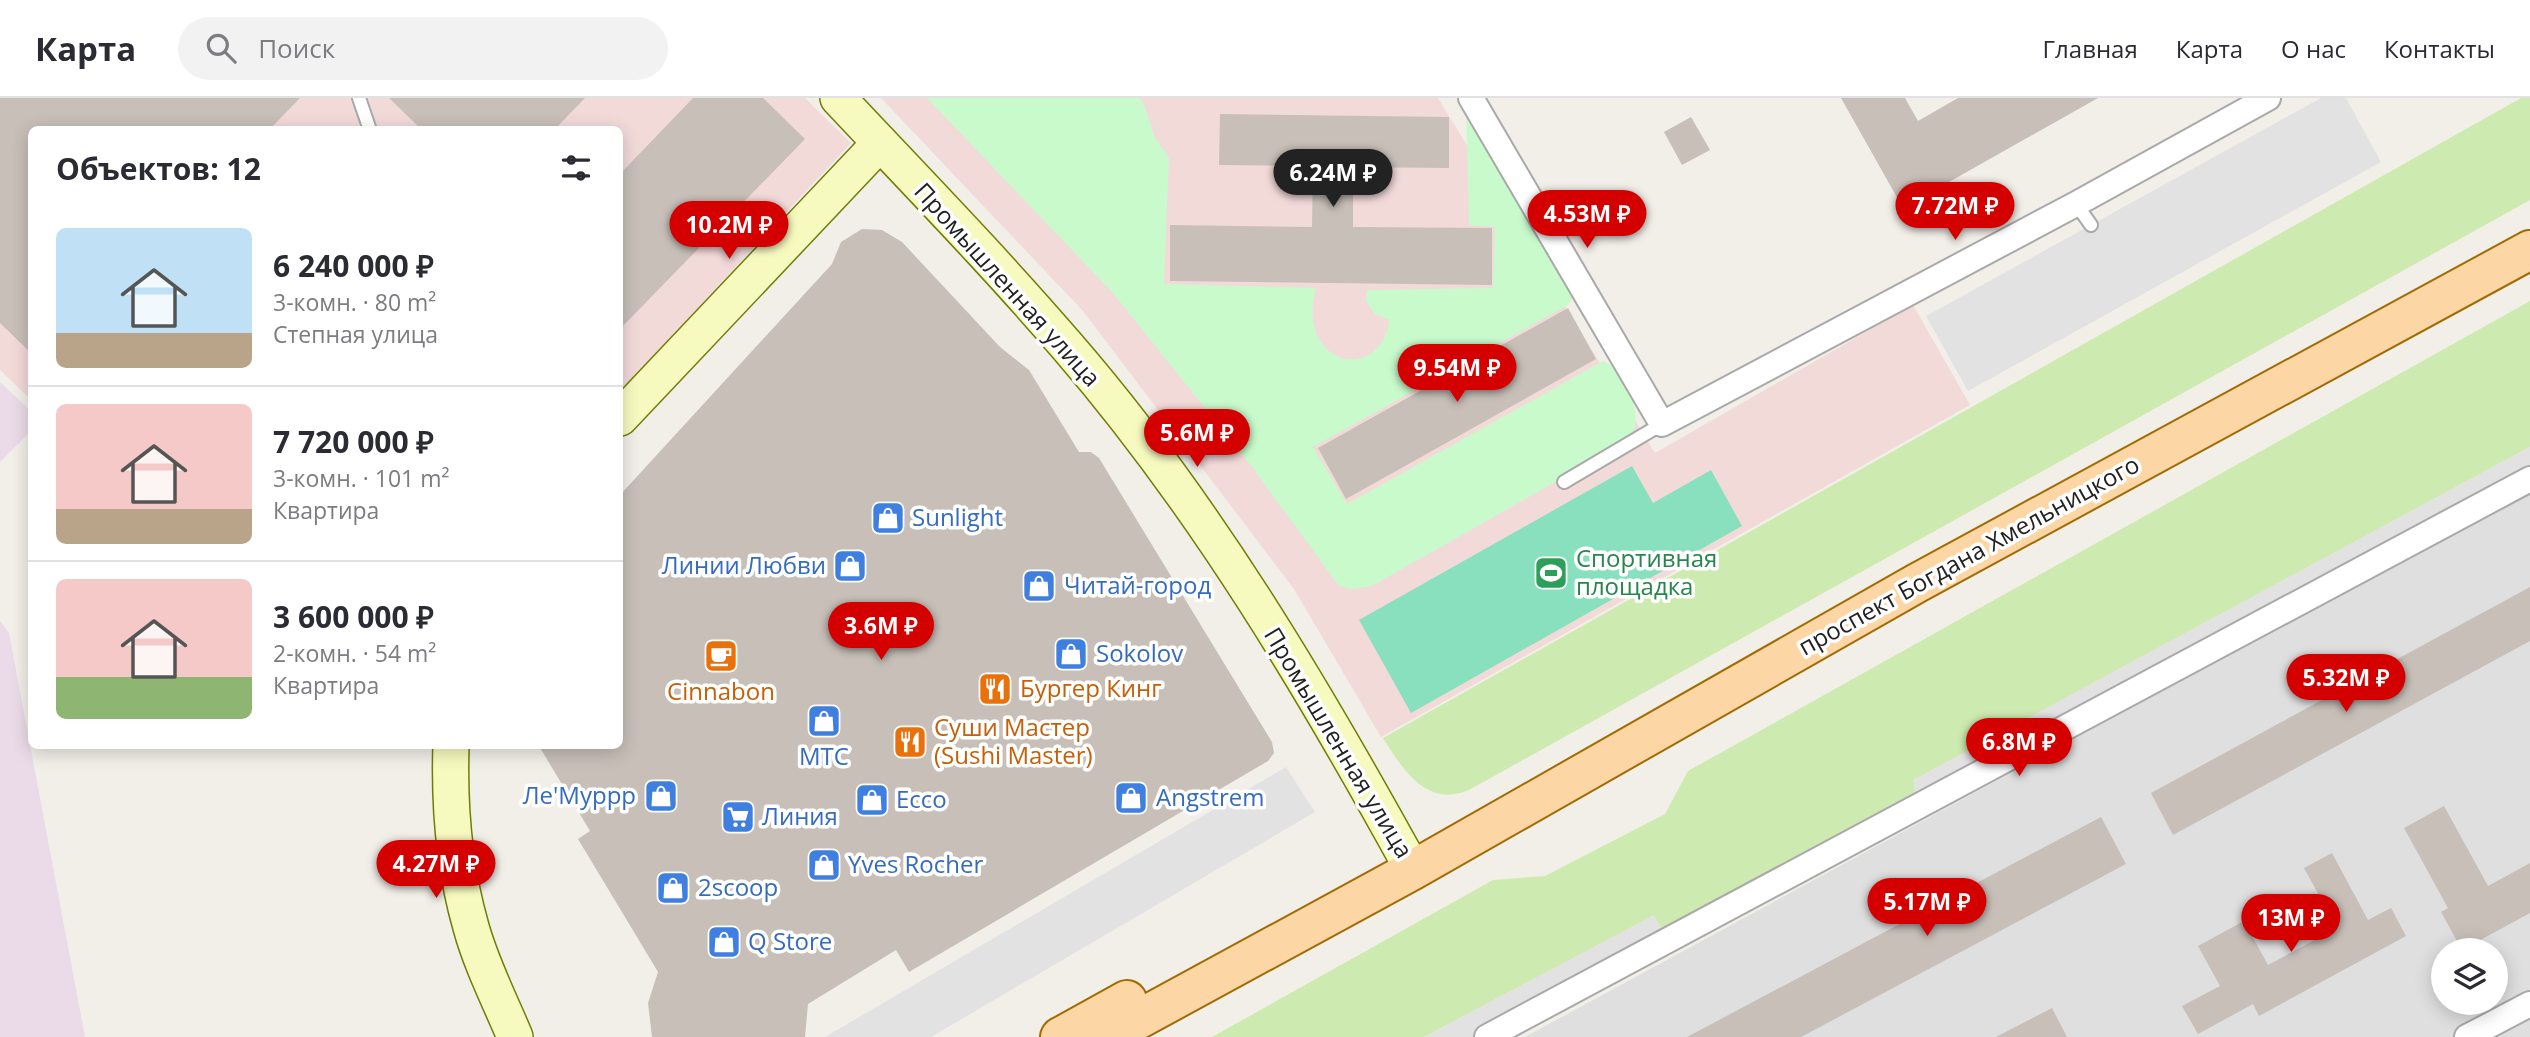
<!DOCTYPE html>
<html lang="ru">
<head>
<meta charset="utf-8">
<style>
	:root { --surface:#fff; --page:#f2f2f3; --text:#2b2b33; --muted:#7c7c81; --line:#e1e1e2; --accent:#d40000 }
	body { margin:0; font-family:"Open Sans",sans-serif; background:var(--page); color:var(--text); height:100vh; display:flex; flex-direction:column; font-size:26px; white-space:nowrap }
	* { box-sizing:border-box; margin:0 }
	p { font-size:23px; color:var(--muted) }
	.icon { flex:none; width:38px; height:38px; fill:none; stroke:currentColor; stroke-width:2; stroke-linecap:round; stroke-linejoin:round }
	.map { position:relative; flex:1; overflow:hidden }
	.panel { position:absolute; left:28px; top:28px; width:595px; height:623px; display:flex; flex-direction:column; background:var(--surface); border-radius:10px; box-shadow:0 4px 18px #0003 }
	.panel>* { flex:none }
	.buttons { position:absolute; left:2431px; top:840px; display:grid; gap:14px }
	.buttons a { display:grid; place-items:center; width:77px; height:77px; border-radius:50%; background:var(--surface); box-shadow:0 4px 18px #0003; font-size:35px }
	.price { position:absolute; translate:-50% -60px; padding:0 16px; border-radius:24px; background:var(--accent); color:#fff; font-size:23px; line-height:46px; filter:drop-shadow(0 2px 4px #0008) }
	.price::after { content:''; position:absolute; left:50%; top:42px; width:21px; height:16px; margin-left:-10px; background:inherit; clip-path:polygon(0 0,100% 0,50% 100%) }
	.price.selected { background:#222; color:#fff }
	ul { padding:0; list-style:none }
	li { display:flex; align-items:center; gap:21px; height:175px; padding:0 28px }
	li+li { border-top:2px solid var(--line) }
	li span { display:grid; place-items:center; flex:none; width:196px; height:140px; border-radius:10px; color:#555 }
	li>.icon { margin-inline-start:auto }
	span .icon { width:84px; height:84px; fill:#fffc; stroke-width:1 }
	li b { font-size:30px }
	h2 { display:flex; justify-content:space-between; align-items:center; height:84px; padding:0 28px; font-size:30px }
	header { display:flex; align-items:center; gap:42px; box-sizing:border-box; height:98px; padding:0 35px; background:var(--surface); border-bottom:2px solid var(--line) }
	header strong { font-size:33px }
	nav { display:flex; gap:38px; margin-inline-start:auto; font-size:24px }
	.search { width:490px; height:63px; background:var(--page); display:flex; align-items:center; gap:18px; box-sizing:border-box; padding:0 24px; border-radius:38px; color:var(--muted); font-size:26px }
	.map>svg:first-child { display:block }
</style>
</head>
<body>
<header>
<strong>Карта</strong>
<div class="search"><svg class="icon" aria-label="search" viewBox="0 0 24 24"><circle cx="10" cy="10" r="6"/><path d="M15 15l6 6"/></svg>Поиск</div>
<nav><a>Главная</a><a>Карта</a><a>О нас</a><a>Контакты</a></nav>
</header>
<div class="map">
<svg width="2530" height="939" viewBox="0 0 2530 939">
	<rect width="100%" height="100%" fill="#f2efe9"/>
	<path fill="#e0dfdf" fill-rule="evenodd" d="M2530,393v546h-1005zM2443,852h53v53h-53z"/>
	<g fill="#f2dad9">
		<polygon points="0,0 805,0 851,45 620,293 620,32 32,32 31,302 0,272"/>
		<polygon points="881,0 1438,0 1655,355 1913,207 1970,307 1381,639 1294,491 1083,213"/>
	</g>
	<g fill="#ebdbe8">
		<polygon points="0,284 32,314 31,333 0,364"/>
		<polygon points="0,523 9,535 85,939 0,939"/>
	</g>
	<g fill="#cdebb0">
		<path d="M2521,0h9v102l-1061,590c-42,18 -66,-20 -86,-52z"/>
		<polygon points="2530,203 2530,349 1914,682 1916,704 1665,837 1653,818 1424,939 1212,939 1493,782 1545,778 1665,716 1688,673"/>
	</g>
	<path fill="#c8facc" d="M927,0h212l4,4 12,36 14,20 -5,126 152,4c-22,78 65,97 73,32l-14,-6 -9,-13 1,-11 126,-2 2,-61 -26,-2 -3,-118 108,188 -6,10 -255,142 34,57 256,-143c18,7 39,49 31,68 -1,4 -7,10 -10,14l-252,143 -20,3 -13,-3 -90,-123 -137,-171z"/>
	<polygon fill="#88e0be" points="1632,368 1653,405 1711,372 1742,428 1411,615 1359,522"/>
	<g fill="#e2e2e2">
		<polygon points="2321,0 2346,0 2381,64 1968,293 1926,218"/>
		<polygon points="2530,349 2530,381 1917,709 1913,682"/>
		<polygon points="1286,669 1315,714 931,939 825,939"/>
		<polygon points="1654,817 1668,842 1487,939 1424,939"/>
	</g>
	<g fill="#c7bfb8">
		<polygon points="0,0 300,0 269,32 32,32 32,256 0,225"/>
		<polygon points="389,0 585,0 554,32 422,32"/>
		<polygon points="693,0 763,0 805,41 620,231 620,76"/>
		<polygon points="1841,0 1905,0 1918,23 1958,0 2098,0 1903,110"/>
		<polygon points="1220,16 1449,19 1449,70 1353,69 1353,129 1492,130 1492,187 1170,183 1170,127 1312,129 1313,68 1219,67"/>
		<polygon points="1691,19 1710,52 1682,67 1664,34"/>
		<polygon points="862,131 882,132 902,144 1000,249 1029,272 1079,354 1091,354 1099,360 1272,644 1274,655 1268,663 909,874 896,852 808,906 805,939 652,939 648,905 658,874 578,741 590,733 539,648 620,648 620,397 832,166 841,144"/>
		<polygon points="1568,210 1596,261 1346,401 1318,350"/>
		<polygon points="2530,489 2530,543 2173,737 2151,695"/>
		<polygon points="2444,708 2488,788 2530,765 2530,815 2462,852 2441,814 2448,810 2404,730"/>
		<polygon points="2101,719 2126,766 1801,939 1687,939"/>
		<polygon points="2332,755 2368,822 2391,810 2406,838 2259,918 2253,906 2198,936 2182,908 2220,888 2198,848 2244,823 2268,867 2337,830 2304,770"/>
		<polygon points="2052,910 2067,939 1996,939"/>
	</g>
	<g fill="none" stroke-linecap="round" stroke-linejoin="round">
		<defs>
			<g id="lane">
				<polyline points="359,0 370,32"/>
				<polyline points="2076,106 2091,127"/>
				<polyline points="1564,384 1662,326"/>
			</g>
			<g id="street">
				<polyline points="1471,0 1662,326 2076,106 2268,0"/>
				<polyline points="1487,939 2530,381"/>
				<polyline points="2467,939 2530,906"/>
			</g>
			<g id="secondary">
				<path d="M838,0c77,82 156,163 229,248 137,158 246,342 346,524"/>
				<polyline points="620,320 880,45"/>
				<path d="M451,648c-2,61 3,122 20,181 10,37 29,74 44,110"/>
			</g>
			<g id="primary">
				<polyline points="1060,939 1127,902"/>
				<polyline points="1106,939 1413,772 1917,485 2530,152"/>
			</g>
		</defs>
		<use href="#lane" stroke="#a9a9a9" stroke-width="16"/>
		<use href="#street" stroke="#a9a9a9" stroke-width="28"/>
		<use href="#secondary" stroke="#707d05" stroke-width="38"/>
		<use href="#primary" stroke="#a06b00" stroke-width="42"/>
		<use href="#lane" stroke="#fff" stroke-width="12"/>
		<use href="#street" stroke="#fff" stroke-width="24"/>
		<use href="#secondary" stroke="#f7fabf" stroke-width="35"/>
		<use href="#primary" stroke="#fcd6a4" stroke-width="38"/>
	</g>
	<defs>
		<symbol id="shop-square" viewBox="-11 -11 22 22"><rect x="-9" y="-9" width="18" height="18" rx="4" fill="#3f7fe0" stroke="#fff"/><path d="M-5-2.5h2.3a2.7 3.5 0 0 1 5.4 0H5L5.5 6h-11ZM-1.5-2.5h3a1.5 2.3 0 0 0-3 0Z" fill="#fff"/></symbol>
		<symbol id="stadium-square" viewBox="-11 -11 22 22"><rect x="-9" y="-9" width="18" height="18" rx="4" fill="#2e9e5b" stroke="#fff"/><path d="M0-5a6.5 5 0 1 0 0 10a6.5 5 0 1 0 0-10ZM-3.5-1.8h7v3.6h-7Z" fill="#fff"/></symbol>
		<symbol id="cafe-square" viewBox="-11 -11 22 22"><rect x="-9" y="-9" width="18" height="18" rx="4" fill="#e8710a" stroke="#fff"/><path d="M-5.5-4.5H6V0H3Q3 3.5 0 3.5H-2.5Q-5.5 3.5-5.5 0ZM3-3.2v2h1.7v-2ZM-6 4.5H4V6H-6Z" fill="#fff"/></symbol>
		<symbol id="restaurant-square" viewBox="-11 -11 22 22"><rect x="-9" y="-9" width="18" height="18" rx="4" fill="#e8710a" stroke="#fff"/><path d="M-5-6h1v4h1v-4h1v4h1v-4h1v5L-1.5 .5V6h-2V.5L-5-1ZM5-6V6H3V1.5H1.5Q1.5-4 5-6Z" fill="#fff"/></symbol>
		<symbol id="supermarket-square" viewBox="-11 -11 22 22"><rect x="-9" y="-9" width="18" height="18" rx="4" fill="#3f7fe0" stroke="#fff"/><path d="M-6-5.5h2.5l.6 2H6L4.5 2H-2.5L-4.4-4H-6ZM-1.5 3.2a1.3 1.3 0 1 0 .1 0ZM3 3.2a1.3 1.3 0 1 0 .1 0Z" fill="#fff"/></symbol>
	</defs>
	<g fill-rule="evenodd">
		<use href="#shop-square" x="869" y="401" width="38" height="38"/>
		<use href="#shop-square" x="831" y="449" width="38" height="38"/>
		<use href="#stadium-square" x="1532" y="456" width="38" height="38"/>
		<use href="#shop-square" x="1020" y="469" width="38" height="38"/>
		<use href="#shop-square" x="1052" y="537" width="38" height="38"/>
		<use href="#cafe-square" x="702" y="539" width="38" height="38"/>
		<use href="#restaurant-square" x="976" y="572" width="38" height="38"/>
		<use href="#shop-square" x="805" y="604" width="38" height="38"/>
		<use href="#restaurant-square" x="891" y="625" width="38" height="38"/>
		<use href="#shop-square" x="642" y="679" width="38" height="38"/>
		<use href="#shop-square" x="1112" y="681" width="38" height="38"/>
		<use href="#shop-square" x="853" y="683" width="38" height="38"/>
		<use href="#supermarket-square" x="719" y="700" width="38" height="38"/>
		<use href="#shop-square" x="805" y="748" width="38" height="38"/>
		<use href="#shop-square" x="654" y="771" width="38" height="38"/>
		<use href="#shop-square" x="705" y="825" width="38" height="38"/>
	</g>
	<g text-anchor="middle" stroke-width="7" stroke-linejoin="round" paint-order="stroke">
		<g font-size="24" fill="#222" stroke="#fff">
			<text transform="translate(1007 187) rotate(48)" y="8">Промышленная улица</text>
			<text transform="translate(1969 458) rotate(-29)" y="8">проспект Богдана Хмельницкого</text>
			<text transform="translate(1338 645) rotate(59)" y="8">Промышленная улица</text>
		</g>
		<g font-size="24" fill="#366cbe" stroke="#fff" text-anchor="start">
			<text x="912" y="428">Sunlight</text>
			<text x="826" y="476" text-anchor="end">Линии Любви</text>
			<text x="1064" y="496">Читай-город</text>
			<text x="1096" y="564">Sokolov</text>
			<text x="824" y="667" text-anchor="middle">МТС</text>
			<text x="636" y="706" text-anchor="end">Ле'Муррр</text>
			<text x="1156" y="708">Angstrem</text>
			<text x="896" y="710">Ecco</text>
			<text x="762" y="727">Линия</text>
			<text x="848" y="775">Yves Rocher</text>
			<text x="698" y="798">2scoop</text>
			<text x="748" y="852">Q Store</text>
		</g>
		<g font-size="24" fill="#27864d" stroke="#fff" text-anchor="start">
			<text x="1576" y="469">Спортивная<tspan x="1576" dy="28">площадка</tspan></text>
		</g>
		<g font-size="24" fill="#c56008" stroke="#fff" text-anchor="start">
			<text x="1020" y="599">Бургер Кинг</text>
			<text x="721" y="602" text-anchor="middle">Cinnabon</text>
			<text x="934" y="638">Суши Мастер<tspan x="934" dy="28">(Sushi Master)</tspan></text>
		</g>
	</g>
</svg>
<div class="buttons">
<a><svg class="icon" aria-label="layers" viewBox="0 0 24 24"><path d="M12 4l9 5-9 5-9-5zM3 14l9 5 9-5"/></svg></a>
</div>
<b class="price selected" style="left:1333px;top:111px">6.24M ₽</b>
<b class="price" style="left:1955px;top:144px">7.72M ₽</b>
<b class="price" style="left:1587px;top:152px">4.53M ₽</b>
<b class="price" style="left:729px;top:163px">10.2M ₽</b>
<b class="price" style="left:1457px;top:306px">9.54M ₽</b>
<b class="price" style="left:1197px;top:371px">5.6M ₽</b>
<b class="price" style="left:881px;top:564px">3.6M ₽</b>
<b class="price" style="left:2346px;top:616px">5.32M ₽</b>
<b class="price" style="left:2019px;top:680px">6.8M ₽</b>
<b class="price" style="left:436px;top:802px">4.27M ₽</b>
<b class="price" style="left:1927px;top:840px">5.17M ₽</b>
<b class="price" style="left:2291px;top:856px">13M ₽</b>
<section class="panel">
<h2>Объектов: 12<svg class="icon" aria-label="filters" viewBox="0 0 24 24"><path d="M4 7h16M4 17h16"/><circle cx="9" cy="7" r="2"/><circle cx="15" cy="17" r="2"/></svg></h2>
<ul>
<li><span style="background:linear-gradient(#bfe0f5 75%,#b9a48a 0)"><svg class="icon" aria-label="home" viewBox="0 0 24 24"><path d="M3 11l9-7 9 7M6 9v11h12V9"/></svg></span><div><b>6 240 000 ₽</b><p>3-комн. · 80 m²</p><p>Степная улица</p></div></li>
<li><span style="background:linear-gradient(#f6c9c9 75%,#b9a48a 0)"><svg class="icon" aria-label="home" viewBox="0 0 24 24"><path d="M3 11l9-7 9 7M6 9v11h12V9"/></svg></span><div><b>7 720 000 ₽</b><p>3-комн. · 101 m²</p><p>Квартира</p></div></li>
<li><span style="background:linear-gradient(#f6c9c9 70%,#8fb573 0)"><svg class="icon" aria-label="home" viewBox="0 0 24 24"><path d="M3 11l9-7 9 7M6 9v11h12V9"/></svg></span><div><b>3 600 000 ₽</b><p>2-комн. · 54 m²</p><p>Квартира</p></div></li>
</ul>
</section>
</div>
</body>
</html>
